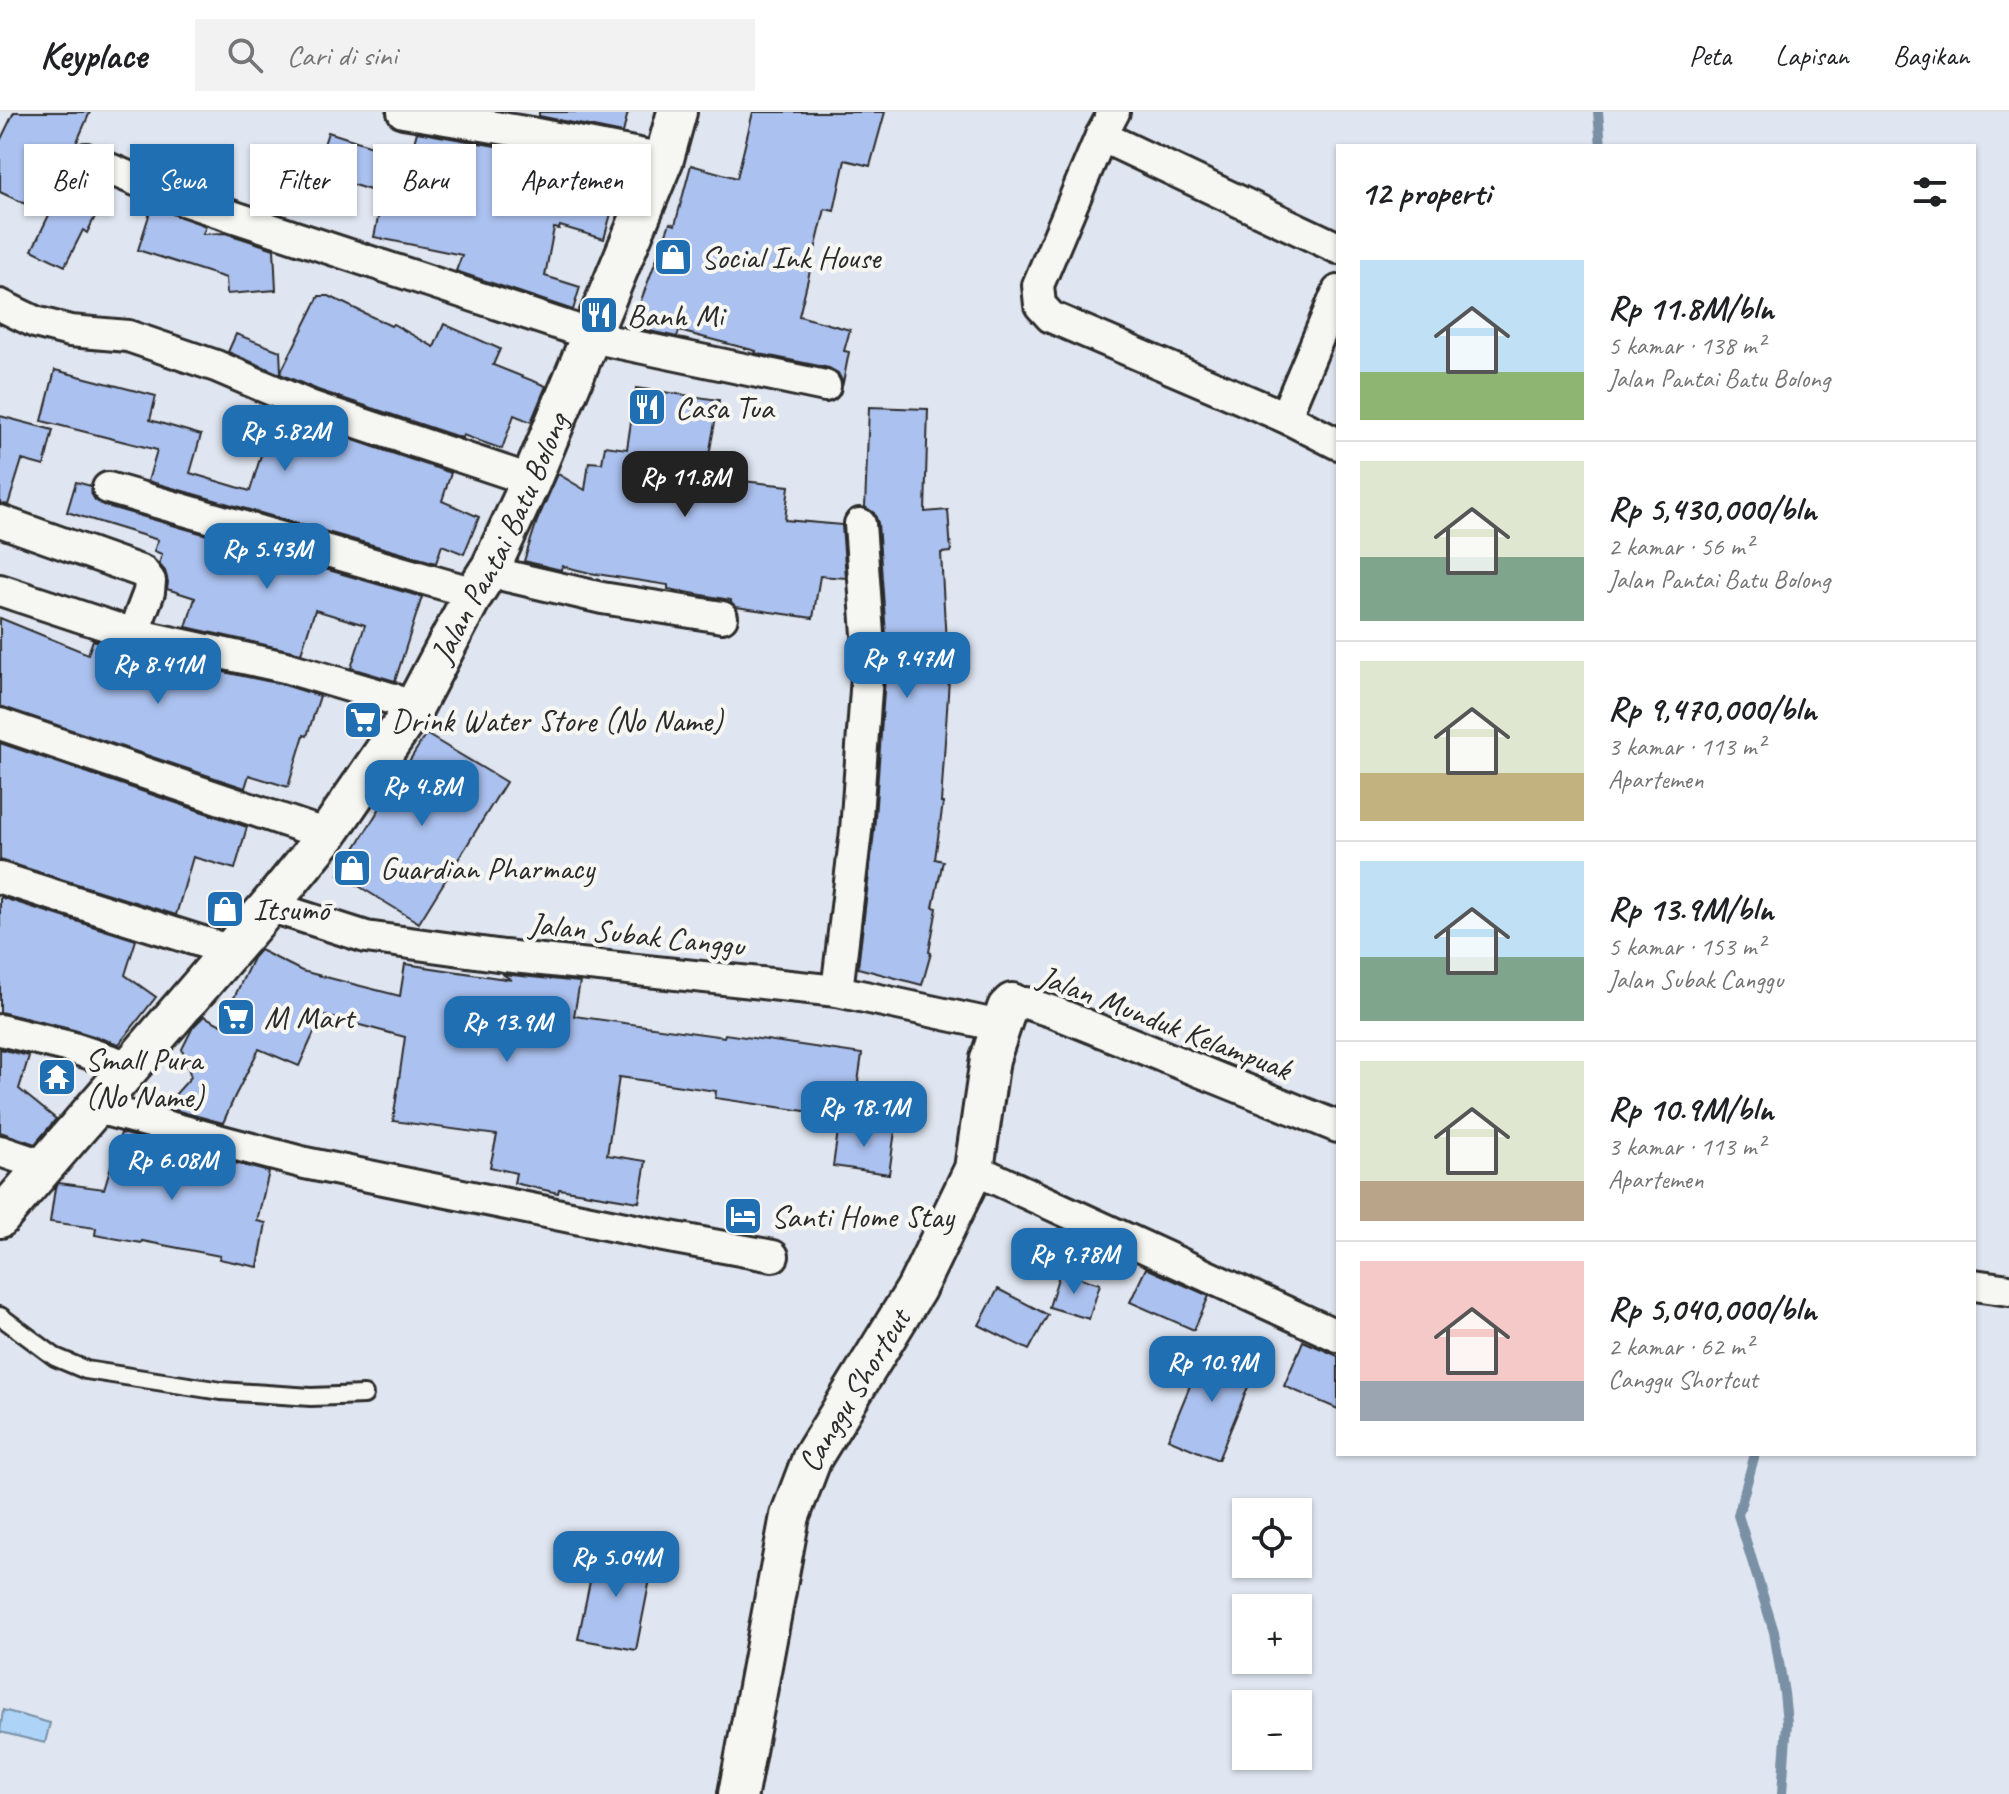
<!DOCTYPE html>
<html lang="id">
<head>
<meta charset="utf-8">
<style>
	:root { --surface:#fff; --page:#f2f2f2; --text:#202124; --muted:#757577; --line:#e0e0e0; --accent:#1f6fb2 }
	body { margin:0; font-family:Caveat,sans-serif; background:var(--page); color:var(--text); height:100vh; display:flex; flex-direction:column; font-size:30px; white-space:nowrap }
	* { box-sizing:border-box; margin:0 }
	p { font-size:26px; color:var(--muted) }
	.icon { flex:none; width:44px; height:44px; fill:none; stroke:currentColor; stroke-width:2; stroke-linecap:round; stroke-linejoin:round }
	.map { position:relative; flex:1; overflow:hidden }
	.sheet { position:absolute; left:1336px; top:32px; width:640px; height:1312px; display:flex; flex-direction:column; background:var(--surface); border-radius:0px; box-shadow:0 2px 6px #0004 }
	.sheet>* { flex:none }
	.guide { position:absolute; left:24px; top:32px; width:760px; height:72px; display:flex; gap:16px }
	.fabs { position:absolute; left:1232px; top:1386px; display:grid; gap:16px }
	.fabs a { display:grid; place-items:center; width:80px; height:80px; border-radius:0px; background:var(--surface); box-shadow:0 2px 6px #0004; font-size:40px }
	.price { position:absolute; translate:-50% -68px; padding:0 18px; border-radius:16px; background:var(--accent); color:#fff; font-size:26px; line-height:52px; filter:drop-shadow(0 2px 4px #0008) }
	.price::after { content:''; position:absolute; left:50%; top:48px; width:24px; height:18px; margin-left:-12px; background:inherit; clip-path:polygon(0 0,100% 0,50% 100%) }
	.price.current { background:#222; color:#fff }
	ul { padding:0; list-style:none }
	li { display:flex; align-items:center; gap:24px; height:200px; padding:0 24px }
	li+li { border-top:2px solid var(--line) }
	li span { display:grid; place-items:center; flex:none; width:224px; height:160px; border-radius:0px; color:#555 }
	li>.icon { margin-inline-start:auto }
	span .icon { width:96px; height:96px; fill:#fffc; stroke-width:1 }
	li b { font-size:34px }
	h2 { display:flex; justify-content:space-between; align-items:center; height:96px; padding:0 24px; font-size:34px }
	.pill { padding:0 28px; border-radius:0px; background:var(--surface); box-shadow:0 2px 6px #0004; font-size:28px; line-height:72px }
	.pill.current { background:var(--accent); color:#fff }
	header { display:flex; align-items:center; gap:48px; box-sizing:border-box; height:112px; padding:0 40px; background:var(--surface); border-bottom:2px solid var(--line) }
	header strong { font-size:38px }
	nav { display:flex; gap:44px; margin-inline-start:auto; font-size:28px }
	.search { width:560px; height:72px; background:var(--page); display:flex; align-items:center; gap:20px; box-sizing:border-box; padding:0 28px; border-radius:0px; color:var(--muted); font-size:30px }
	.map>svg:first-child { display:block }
</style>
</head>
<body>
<header>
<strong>Keyplace</strong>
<div class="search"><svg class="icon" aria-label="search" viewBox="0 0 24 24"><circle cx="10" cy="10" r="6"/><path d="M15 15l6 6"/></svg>Cari di sini</div>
<nav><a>Peta</a><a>Lapisan</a><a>Bagikan</a></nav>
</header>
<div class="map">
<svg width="2009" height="1682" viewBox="0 0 2009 1682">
	<rect width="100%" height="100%" fill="#e0e6f1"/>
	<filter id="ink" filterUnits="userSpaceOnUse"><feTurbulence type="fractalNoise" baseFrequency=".0125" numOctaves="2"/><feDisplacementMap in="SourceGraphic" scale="16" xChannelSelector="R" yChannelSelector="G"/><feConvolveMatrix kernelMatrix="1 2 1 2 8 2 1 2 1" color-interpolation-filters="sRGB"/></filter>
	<g filter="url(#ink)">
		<polygon fill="#add3f7" stroke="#7990a5" stroke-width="2" points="3,1598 50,1611 45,1631 0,1620"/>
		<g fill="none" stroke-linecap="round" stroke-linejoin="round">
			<g stroke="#7990a5" stroke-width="10">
				<polyline points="1598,0 1601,34"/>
				<polyline points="1755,1342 1738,1403 1774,1520 1784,1581 1787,1610 1782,1682"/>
			</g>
		</g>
		<g fill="#abc1ef" stroke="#2b2b2b" stroke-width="2">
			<polygon points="14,0 90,0 76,32 70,39 68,50 71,57 78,63 109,76 87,121 83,118 65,154 32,138 49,103 0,80 0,29"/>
			<polygon points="539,0 628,0 623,21 539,4"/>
			<polygon points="753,0 885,0 870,54 845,48 834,99 825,97 799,204 850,218 844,239 849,240 843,271 838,261 829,256 755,241 756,239 679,219 677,225 631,215 670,111 675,113 691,53 737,66"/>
			<polygon points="328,20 410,46 417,20 585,50 577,88 612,98 604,127 560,114 559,117 554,116 545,164 580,175 573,198 456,159 462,143 374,125 383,82 315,61"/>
			<polygon points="152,94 206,114 203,122 225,121 274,137 276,178 227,182 226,166 138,138"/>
			<polygon points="319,184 329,184 391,214 393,212 434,235 444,212 500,237 493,253 546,274 531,310 514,303 502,337 463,323 462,326 318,278 228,240 236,222 280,239 281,260"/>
			<polygon points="55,258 156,284 150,308 201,323 190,361 250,379 265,330 264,330 276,299 306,312 451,361 442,389 479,405 464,442 442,433 436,451 148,369 157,338 42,309"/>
			<polygon points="636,276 719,288 705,365 789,374 785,408 842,413 846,466 820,464 813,506 736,495 731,490 731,488 668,477 668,473 590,461 562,454 561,458 524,449 537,409 558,362 585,378 589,350 602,351 605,334 627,337"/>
			<polygon points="869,295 928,297 925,400 948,398 951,440 941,441 948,567 949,567 941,691 943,691 935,747 943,749 933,795 937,796 929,840 931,841 922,873 858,856 874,720 887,537 878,411 874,401 865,395"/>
			<polygon points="0,304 53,318 44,354 22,348 8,393 0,391"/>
			<polygon points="76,370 91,374 91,381 95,388 103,393 422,485 395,569 351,556 365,513 315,498 301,541 186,515 195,486 167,477 168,470 165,459 159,452 162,442 154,439 158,428 67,400"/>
			<polygon points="0,506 88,542 93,528 129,540 281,572 320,584 307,624 304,623 288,675 249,663 245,676 0,594"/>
			<polygon points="426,622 506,670 419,811 339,762"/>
			<polygon points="0,631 247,715 235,757 193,745 176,803 0,748"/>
			<polygon points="0,785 136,828 125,863 156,885 119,932 74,918 0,900"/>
			<polygon points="260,838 302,859 400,884 405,852 512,868 502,862 580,870 574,904 724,925 725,922 862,942 853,1006 715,986 716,979 619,965 607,1043 646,1049 639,1090 559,1077 558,1081 514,1071 516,1061 490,1055 497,1023 393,1009 405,925 322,903 299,954 259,937 235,984 223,1011 164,995 191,965 182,937 193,915 204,904 221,913 253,846"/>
			<polygon points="0,937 29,944 19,977 56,1007 35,1032 0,1020"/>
			<polygon points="839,1012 895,1019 889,1062 833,1054"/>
			<polygon points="121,1021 269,1060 257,1109 266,1111 258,1155 219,1147 220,1144 142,1129 141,1131 95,1123 96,1116 50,1110 55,1076 59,1071 104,1077"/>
			<polygon points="1146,1156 1209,1184 1194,1218 1130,1190"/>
			<polygon points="1060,1160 1100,1172 1089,1207 1049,1195"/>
			<polygon points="998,1177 1048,1203 1029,1238 979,1213"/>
			<polygon points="1303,1229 1338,1244 1338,1297 1284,1274"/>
			<polygon points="1205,1237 1255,1258 1218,1348 1168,1327"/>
			<polygon points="597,1436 654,1447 636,1538 578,1527"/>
		</g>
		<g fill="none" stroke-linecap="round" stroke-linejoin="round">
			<defs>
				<polyline id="service" points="0,1204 55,1245 86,1258 221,1279 311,1285 364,1283"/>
				<g id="minor">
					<polyline points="403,0 531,21 664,47"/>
					<polyline points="1114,0 1101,24 1038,173 1040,193 1051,205 1285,305 1338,332"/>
					<polyline points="1101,24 1338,136"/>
					<polyline points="86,47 183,88 577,218 591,225 825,274"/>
					<polyline points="0,193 35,210 70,219 128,224 216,254 312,295 521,365 530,371"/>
					<polyline points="1285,305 1338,179"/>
					<polyline points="108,376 460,477 473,483"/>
					<polyline points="0,409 143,460 150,469 149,480 133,522"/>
					<polyline points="491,455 507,464 602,486 722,505"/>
					<polyline points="0,478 133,522 285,555 393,587 412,599"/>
					<polyline points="0,612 327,723"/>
					<polyline points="0,766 231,839"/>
					<polyline points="269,794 366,825 504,844 837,879 1000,914"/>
					<polyline points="837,879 856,719 869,536 860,412"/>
					<polyline points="1012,891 1026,891 1056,901 1338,1015"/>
					<polyline points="0,918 70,935 130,955"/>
					<polyline points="97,996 305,1051 664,1124 773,1144"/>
					<polyline points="0,1039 45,1054"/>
					<polyline points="974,1057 1338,1224"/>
					<polyline points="1974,1173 2009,1178"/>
				</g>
				<g id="tertiary">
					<path id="s1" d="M0,1106l269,-312 58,-71 85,-124 61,-116 18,-28 39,-84 134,-324 13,-47"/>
					<path id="s2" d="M738,1682l52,-278 22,-58 104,-169 58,-120 16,-110 17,-51 5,-5"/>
				</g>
			</defs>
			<use href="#service" stroke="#2b2b2b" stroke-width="22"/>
			<use href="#minor" stroke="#2b2b2b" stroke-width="36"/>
			<use href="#tertiary" stroke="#2b2b2b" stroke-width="44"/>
			<use href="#service" stroke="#f6f6f2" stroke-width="16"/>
			<use href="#minor" stroke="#f6f6f2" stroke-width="30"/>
			<use href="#tertiary" stroke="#f6f6f2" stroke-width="38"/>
		</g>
	</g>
	<defs>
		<symbol id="shop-square" viewBox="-11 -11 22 22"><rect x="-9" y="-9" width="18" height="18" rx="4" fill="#1f6fb2" stroke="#f6f6f2"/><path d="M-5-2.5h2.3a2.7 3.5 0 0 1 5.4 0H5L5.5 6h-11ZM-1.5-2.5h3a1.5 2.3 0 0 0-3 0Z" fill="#fff"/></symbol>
		<symbol id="restaurant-square" viewBox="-11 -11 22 22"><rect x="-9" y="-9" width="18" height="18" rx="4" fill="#1f6fb2" stroke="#f6f6f2"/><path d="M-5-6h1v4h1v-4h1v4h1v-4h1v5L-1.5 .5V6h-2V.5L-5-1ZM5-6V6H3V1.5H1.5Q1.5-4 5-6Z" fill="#fff"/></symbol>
		<symbol id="supermarket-square" viewBox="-11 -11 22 22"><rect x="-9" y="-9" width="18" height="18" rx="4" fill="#1f6fb2" stroke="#f6f6f2"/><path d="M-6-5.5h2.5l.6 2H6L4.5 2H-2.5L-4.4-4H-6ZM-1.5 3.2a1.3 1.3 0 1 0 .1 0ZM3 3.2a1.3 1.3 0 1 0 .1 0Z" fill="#fff"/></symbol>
		<symbol id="temple-square" viewBox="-11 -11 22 22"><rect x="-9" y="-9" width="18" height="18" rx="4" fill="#1f6fb2" stroke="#f6f6f2"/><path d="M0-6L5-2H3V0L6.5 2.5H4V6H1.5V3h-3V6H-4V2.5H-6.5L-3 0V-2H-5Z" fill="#fff"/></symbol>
		<symbol id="hotel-square" viewBox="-11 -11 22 22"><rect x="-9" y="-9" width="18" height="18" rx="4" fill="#1f6fb2" stroke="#f6f6f2"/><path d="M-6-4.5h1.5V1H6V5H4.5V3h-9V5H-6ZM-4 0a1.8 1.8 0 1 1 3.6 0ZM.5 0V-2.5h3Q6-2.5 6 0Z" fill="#fff"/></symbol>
	</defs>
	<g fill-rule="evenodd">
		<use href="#shop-square" x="651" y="123" width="44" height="44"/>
		<use href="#restaurant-square" x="577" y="181" width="44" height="44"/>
		<use href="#restaurant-square" x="625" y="273" width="44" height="44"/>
		<use href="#supermarket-square" x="341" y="586" width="44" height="44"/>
		<use href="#shop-square" x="330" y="734" width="44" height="44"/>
		<use href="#shop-square" x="203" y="775" width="44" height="44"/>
		<use href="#supermarket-square" x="214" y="883" width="44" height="44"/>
		<use href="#temple-square" x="35" y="943" width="44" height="44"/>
		<use href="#hotel-square" x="721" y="1082" width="44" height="44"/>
	</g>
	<g text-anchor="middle" stroke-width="8" stroke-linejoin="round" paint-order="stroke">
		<g font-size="32" fill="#2b2b2b" stroke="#f6f6f2" text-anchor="start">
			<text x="701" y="156">Social Ink House</text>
			<text x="627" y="214">Banh Mi</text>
			<text x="675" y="306">Casa Tua</text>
			<text x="391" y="619">Drink Water Store (No Name)</text>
			<text x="380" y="767">Guardian Pharmacy</text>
			<text x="253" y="808">Itsumō</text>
			<text x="264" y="916">M Mart</text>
			<text x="85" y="958">Small Pura<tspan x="85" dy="37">(No Name)</tspan></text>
			<text x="771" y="1115">Santi Home Stay</text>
		</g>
		<g font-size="32" fill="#2b2b2b" stroke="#f6f6f2">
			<text dy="11" stroke="none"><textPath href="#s1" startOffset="848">Jalan Pantai Batu Bolong</textPath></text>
			<text transform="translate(637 822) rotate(6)" y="11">Jalan Subak Canggu</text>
			<text transform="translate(1165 910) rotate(21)" y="11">Jalan Munduk Kelampuak</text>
			<text dy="11" stroke="none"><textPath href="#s2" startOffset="424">Canggu Shortcut</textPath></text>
		</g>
	</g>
</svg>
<div class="fabs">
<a><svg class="icon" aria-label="locate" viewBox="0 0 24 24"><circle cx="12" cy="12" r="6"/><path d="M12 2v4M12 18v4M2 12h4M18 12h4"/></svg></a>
<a>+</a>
<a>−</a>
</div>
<b class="price" style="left:285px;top:361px">Rp 5.82M</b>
<b class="price current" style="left:685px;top:407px">Rp 11.8M</b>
<b class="price" style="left:267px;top:479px">Rp 5.43M</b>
<b class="price" style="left:907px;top:588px">Rp 9.47M</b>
<b class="price" style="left:158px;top:594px">Rp 8.41M</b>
<b class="price" style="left:422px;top:716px">Rp 4.8M</b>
<b class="price" style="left:507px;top:952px">Rp 13.9M</b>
<b class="price" style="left:864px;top:1037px">Rp 18.1M</b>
<b class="price" style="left:172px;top:1090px">Rp 6.08M</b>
<b class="price" style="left:1074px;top:1184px">Rp 9.78M</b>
<b class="price" style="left:1212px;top:1292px">Rp 10.9M</b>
<b class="price" style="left:616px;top:1487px">Rp 5.04M</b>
<div class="guide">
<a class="pill">Beli</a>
<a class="pill current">Sewa</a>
<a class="pill">Filter</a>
<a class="pill">Baru</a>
<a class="pill">Apartemen</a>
</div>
<section class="sheet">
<h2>12 properti<svg class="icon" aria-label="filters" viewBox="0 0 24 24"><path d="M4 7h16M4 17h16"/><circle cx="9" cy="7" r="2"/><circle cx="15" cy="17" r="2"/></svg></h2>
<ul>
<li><span style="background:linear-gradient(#bfe0f5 70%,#8fb573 0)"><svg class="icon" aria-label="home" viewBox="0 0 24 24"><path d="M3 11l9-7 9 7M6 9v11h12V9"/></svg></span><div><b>Rp 11.8M/bln</b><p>5 kamar · 138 m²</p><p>Jalan Pantai Batu Bolong</p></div></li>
<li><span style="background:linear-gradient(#dfe7d0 60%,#7fa58c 0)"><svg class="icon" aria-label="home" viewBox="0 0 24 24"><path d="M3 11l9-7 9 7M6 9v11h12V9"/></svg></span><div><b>Rp 5,430,000/bln</b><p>2 kamar · 56 m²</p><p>Jalan Pantai Batu Bolong</p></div></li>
<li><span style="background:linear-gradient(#dfe7d0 70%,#c2b280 0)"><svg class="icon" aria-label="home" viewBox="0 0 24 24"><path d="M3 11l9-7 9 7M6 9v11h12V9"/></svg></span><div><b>Rp 9,470,000/bln</b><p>3 kamar · 113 m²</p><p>Apartemen</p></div></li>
<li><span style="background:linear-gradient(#bfe0f5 60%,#7fa58c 0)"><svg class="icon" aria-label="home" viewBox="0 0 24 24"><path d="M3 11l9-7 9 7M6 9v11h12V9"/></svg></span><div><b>Rp 13.9M/bln</b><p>5 kamar · 153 m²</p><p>Jalan Subak Canggu</p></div></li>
<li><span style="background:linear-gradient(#dfe7d0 75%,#b9a48a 0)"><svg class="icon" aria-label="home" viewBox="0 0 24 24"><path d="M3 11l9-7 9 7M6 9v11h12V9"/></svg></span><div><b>Rp 10.9M/bln</b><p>3 kamar · 113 m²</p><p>Apartemen</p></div></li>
<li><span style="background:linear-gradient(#f6c9c9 75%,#9aa5b1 0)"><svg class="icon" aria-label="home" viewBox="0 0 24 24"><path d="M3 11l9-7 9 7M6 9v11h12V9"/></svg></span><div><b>Rp 5,040,000/bln</b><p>2 kamar · 62 m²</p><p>Canggu Shortcut</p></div></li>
</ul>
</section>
</div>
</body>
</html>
